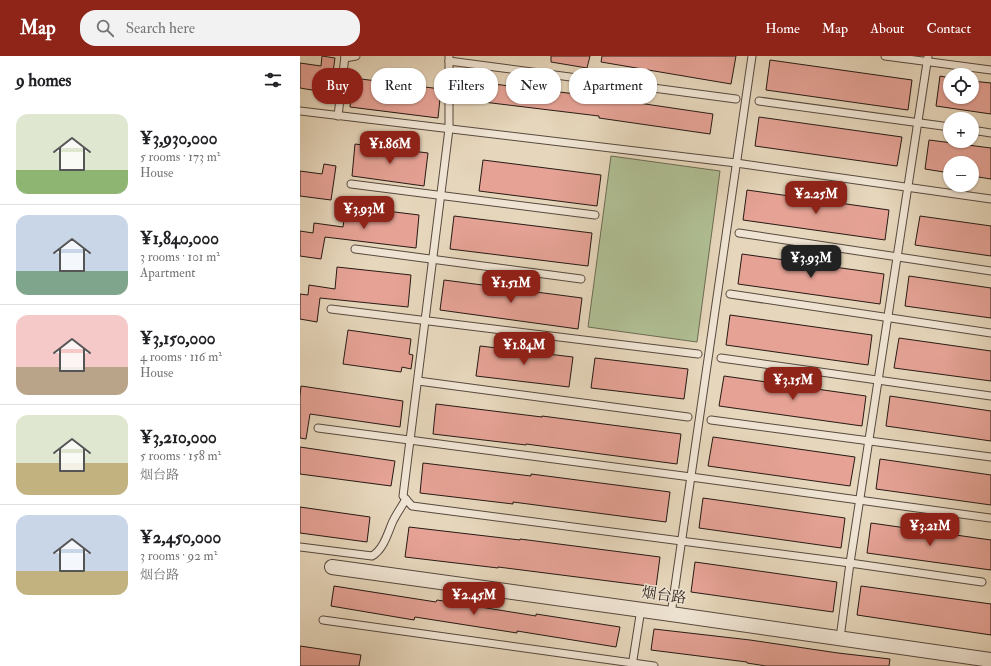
<!DOCTYPE html>
<html lang="en">
<head>
<meta charset="utf-8">
<style>
	:root { --surface:#fff; --page:#f2f2f2; --text:#202124; --muted:#757577; --line:#e0e0e0; --accent:#8f2418 }
	body { margin:0; font-family:"IM FELL Double Pica","Noto Serif SC",serif; background:var(--page); color:var(--text); height:100vh; display:flex; flex-direction:column; font-size:15px; white-space:nowrap }
	* { box-sizing:border-box; margin:0 }
	p { font-size:13px; color:var(--muted) }
	.icon { flex:none; width:22px; height:22px; fill:none; stroke:currentColor; stroke-width:2; stroke-linecap:round; stroke-linejoin:round }
	.map { position:relative; flex:1; overflow:hidden }
	.sheet { display:flex; flex-direction:column; background:var(--surface); width:300px }
	.sheet>* { flex:none }
	.banner { position:absolute; left:12px; top:12px; width:380px; height:36px; display:flex; gap:8px }
	.controls { position:absolute; left:643px; top:12px; display:grid; gap:8px }
	.controls a { display:grid; place-items:center; width:36px; height:36px; border-radius:50%; background:var(--surface); box-shadow:0 1px 3px #0004; font-size:20px }
	.price { position:absolute; translate:-50% -34px; padding:0 9px; border-radius:8px; background:var(--accent); color:#fff; font-size:13px; line-height:26px; filter:drop-shadow(0 1px 2px #0008) }
	.price::after { content:''; position:absolute; left:50%; top:24px; width:12px; height:9px; margin-left:-6px; background:inherit; clip-path:polygon(0 0,100% 0,50% 100%) }
	.price.current { background:#222; color:#fff }
	ul { padding:0; list-style:none }
	li { display:flex; align-items:center; gap:12px; height:100px; padding:0 16px }
	li+li { border-top:1px solid var(--line) }
	li span { display:grid; place-items:center; flex:none; width:112px; height:80px; border-radius:12px; color:#555 }
	li>.icon { margin-inline-start:auto }
	span .icon { width:48px; height:48px; fill:#fffc; stroke-width:1 }
	li b { font-size:17px }
	h2 { display:flex; justify-content:space-between; align-items:center; height:48px; padding:0 16px; font-size:17px }
	.pill { padding:0 14px; border-radius:16px; background:var(--surface); box-shadow:0 1px 3px #0004; font-size:14px; line-height:36px }
	.pill.current { background:var(--accent); color:#fff }
	header { display:flex; align-items:center; gap:24px; box-sizing:border-box; height:56px; padding:0 20px; background:var(--accent); color:#fff }
	header strong { font-size:19px }
	nav { display:flex; gap:22px; margin-inline-start:auto; font-size:14px }
	.search { width:280px; height:36px; background:var(--page); display:flex; align-items:center; gap:10px; box-sizing:border-box; padding:0 14px; border-radius:16px; color:var(--muted); font-size:15px }
	main { display:flex; flex:1; min-height:0 }
	.map>svg:first-child { display:block }
</style>
</head>
<body>
<header>
<strong>Map</strong>
<div class="search"><svg class="icon" aria-label="search" viewBox="0 0 24 24"><circle cx="10" cy="10" r="6"/><path d="M15 15l6 6"/></svg>Search here</div>
<nav><a>Home</a><a>Map</a><a>About</a><a>Contact</a></nav>
</header>
<main>
<section class="sheet">
<h2>9 homes<svg class="icon" aria-label="filters" viewBox="0 0 24 24"><path d="M4 7h16M4 17h16"/><circle cx="9" cy="7" r="2"/><circle cx="15" cy="17" r="2"/></svg></h2>
<ul>
<li><span style="background:linear-gradient(#dfe7d0 70%,#8fb573 0)"><svg class="icon" aria-label="home" viewBox="0 0 24 24"><path d="M3 11l9-7 9 7M6 9v11h12V9"/></svg></span><div><b>¥3,930,000</b><p>5 rooms · 173 m²</p><p>House</p></div></li>
<li><span style="background:linear-gradient(#c9d6e8 70%,#7fa58c 0)"><svg class="icon" aria-label="home" viewBox="0 0 24 24"><path d="M3 11l9-7 9 7M6 9v11h12V9"/></svg></span><div><b>¥1,840,000</b><p>3 rooms · 101 m²</p><p>Apartment</p></div></li>
<li><span style="background:linear-gradient(#f6c9c9 65%,#b9a48a 0)"><svg class="icon" aria-label="home" viewBox="0 0 24 24"><path d="M3 11l9-7 9 7M6 9v11h12V9"/></svg></span><div><b>¥3,150,000</b><p>4 rooms · 116 m²</p><p>House</p></div></li>
<li><span style="background:linear-gradient(#dfe7d0 60%,#c2b280 0)"><svg class="icon" aria-label="home" viewBox="0 0 24 24"><path d="M3 11l9-7 9 7M6 9v11h12V9"/></svg></span><div><b>¥3,210,000</b><p>5 rooms · 158 m²</p><p>烟台路</p></div></li>
<li><span style="background:linear-gradient(#c9d6e8 70%,#c2b280 0)"><svg class="icon" aria-label="home" viewBox="0 0 24 24"><path d="M3 11l9-7 9 7M6 9v11h12V9"/></svg></span><div><b>¥2,450,000</b><p>3 rooms · 92 m²</p><p>烟台路</p></div></li>
</ul>
</section>
<div class="map">
<svg width="691" height="610" viewBox="0 0 691 610">
	<rect width="100%" height="100%" fill="#e6d6bb"/>
	<filter id="stains"><feTurbulence type="fractalNoise" baseFrequency=".005" numOctaves="4"/><feColorMatrix values="0 0 0 0 .2 0 0 0 0 .09 0 0 0 0 .02 0 0 0 .5 -.17"/></filter>
	<radialGradient id="worn" r=".72"><stop offset=".6" stop-color="#630" stop-opacity="0"/><stop offset="1" stop-color="#630" stop-opacity=".3"/></radialGradient>
	<polygon fill="#b0bf94" stroke="#6b6c54" points="311,100 420,115 397,286 288,271"/>
	<g fill="#e5a295" stroke="#261a14">
		<polygon points="22,0 35,2 30,37 0,32 0,7 21,10"/>
		<polygon points="251,0 290,0 287,12 251,6"/>
		<polygon points="302,0 436,0 431,28 301,6"/>
		<polygon points="470,4 612,24 608,54 466,34"/>
		<polygon points="640,20 650,22 650,41 672,41 672,25 691,27 691,58 636,50"/>
		<polygon points="53,22 141,33 138,62 50,51"/>
		<polygon points="177,26 284,39 413,58 410,78 299,62 299,60 175,45"/>
		<polygon points="459,61 602,81 597,110 455,90"/>
		<polygon points="629,84 691,92 691,123 672,120 672,107 650,107 650,117 625,113"/>
		<polygon points="55,88 128,97 124,130 52,120"/>
		<polygon points="183,104 301,119 297,150 179,135"/>
		<polygon points="24,108 36,110 31,144 0,140 0,115 22,118"/>
		<polygon points="447,134 589,154 585,184 443,164"/>
		<polygon points="46,150 119,159 116,192 25,181 21,203 0,200 0,175 13,177 14,167 43,171"/>
		<polygon points="154,160 292,177 288,210 150,193"/>
		<polygon points="620,160 691,170 691,200 615,189"/>
		<polygon points="442,198 584,218 580,248 438,228"/>
		<polygon points="37,211 111,219 108,251 20,242 17,266 0,263 0,238 8,239 9,229 35,233"/>
		<polygon points="609,220 691,232 691,262 605,250"/>
		<polygon points="144,224 282,242 278,273 140,254"/>
		<polygon points="430,259 572,279 568,309 426,289"/>
		<polygon points="48,274 111,283 109,298 113,299 111,313 102,311 101,316 43,308"/>
		<polygon points="599,282 691,295 691,325 594,312"/>
		<polygon points="180,290 273,301 269,331 176,320"/>
		<polygon points="295,302 388,313 384,343 291,332"/>
		<polygon points="424,320 566,340 562,370 419,350"/>
		<polygon points="1,330 103,345 100,371 10,358 6,383 0,382 0,340"/>
		<polygon points="590,340 691,355 691,385 586,370"/>
		<polygon points="136,348 242,361 242,360 381,378 377,408 226,388 226,389 133,378"/>
		<polygon points="413,381 555,401 550,430 408,410"/>
		<polygon points="0,391 95,405 91,430 0,418"/>
		<polygon points="580,403 691,419 691,449 576,433"/>
		<polygon points="123,407 231,420 231,418 370,436 366,466 213,446 213,448 120,437"/>
		<polygon points="403,442 545,462 541,492 399,472"/>
		<polygon points="0,451 70,461 67,486 0,477"/>
		<polygon points="571,467 691,484 691,514 567,497"/>
		<polygon points="109,471 220,484 220,483 360,501 356,531 198,511 198,512 105,501"/>
		<polygon points="395,506 537,526 533,556 391,536"/>
		<polygon points="34,530 136,546 137,544 236,560 236,558 320,571 316,591 217,575 217,577 115,561 114,564 31,550"/>
		<polygon points="561,530 691,548 691,579 557,559"/>
		<polygon points="354,573 450,584 538,597 590,603 589,610 466,610 447,607 447,606 351,594"/>
		<polygon points="0,590 61,599 59,610 0,610"/>
	</g>
	<g fill="none" stroke-linecap="round" stroke-linejoin="round">
		<defs>
			<g id="lane">
				<polyline points="149,0 149,73 103,440 112,450 550,507 628,0"/>
				<polyline points="585,0 691,14"/>
				<polyline points="45,2 56,0"/>
				<polyline points="149,5 436,43"/>
				<polyline points="459,45 650,71"/>
				<polyline points="0,55 436,107 691,143"/>
				<polyline points="38,60 45,0"/>
				<polyline points="672,74 691,77"/>
				<polyline points="51,128 295,159"/>
				<polyline points="439,177 691,215"/>
				<polyline points="55,193 281,223"/>
				<polyline points="430,238 691,277"/>
				<polyline points="31,253 398,298"/>
				<polyline points="421,302 691,340"/>
				<polyline points="118,325 388,361"/>
				<polyline points="411,364 691,401"/>
				<polyline points="18,372 391,421 690,462"/>
				<path d="M0,491l72,9c12,-7 16,-24 21,-35 4,-8 9,-15 13,-22"/>
				<polyline points="371,558 452,0"/>
				<polyline points="23,564 354,610"/>
				<polyline points="540,582 550,507 682,526"/>
				<polyline points="332,610 341,553"/>
			</g>
			<polyline id="street" points="32,511 371,558 691,604"/>
		</defs>
		<use href="#lane" stroke="#56493e" stroke-width="9"/>
		<use href="#street" stroke="#56493e" stroke-width="16"/>
		<use href="#lane" stroke="#efe4d3" stroke-width="7"/>
		<use href="#street" stroke="#efe4d3" stroke-width="14"/>
	</g>
	<g text-anchor="middle" stroke-width="3" stroke-linejoin="round" paint-order="stroke">
		<g font-size="15" fill="#261a14" stroke="#efe4d3">
			<text transform="translate(364 539) rotate(8)" y="5">烟台路</text>
		</g>
	</g>
	<rect width="100%" height="100%" filter="url(#stains)"/>
	<rect width="100%" height="100%" fill="url(#worn)"/>
</svg>
<div class="controls">
<a><svg class="icon" aria-label="locate" viewBox="0 0 24 24"><circle cx="12" cy="12" r="6"/><path d="M12 2v4M12 18v4M2 12h4M18 12h4"/></svg></a>
<a>+</a>
<a>−</a>
</div>
<b class="price" style="left:90px;top:109px">¥1.86M</b>
<b class="price" style="left:516px;top:159px">¥2.25M</b>
<b class="price" style="left:64px;top:174px">¥3.93M</b>
<b class="price current" style="left:511px;top:223px">¥3.93M</b>
<b class="price" style="left:211px;top:248px">¥1.51M</b>
<b class="price" style="left:224px;top:310px">¥1.84M</b>
<b class="price" style="left:493px;top:345px">¥3.15M</b>
<b class="price" style="left:630px;top:491px">¥3.21M</b>
<b class="price" style="left:174px;top:560px">¥2.45M</b>
<div class="banner">
<a class="pill current">Buy</a>
<a class="pill">Rent</a>
<a class="pill">Filters</a>
<a class="pill">New</a>
<a class="pill">Apartment</a>
</div>
</div>
</main>
</body>
</html>
